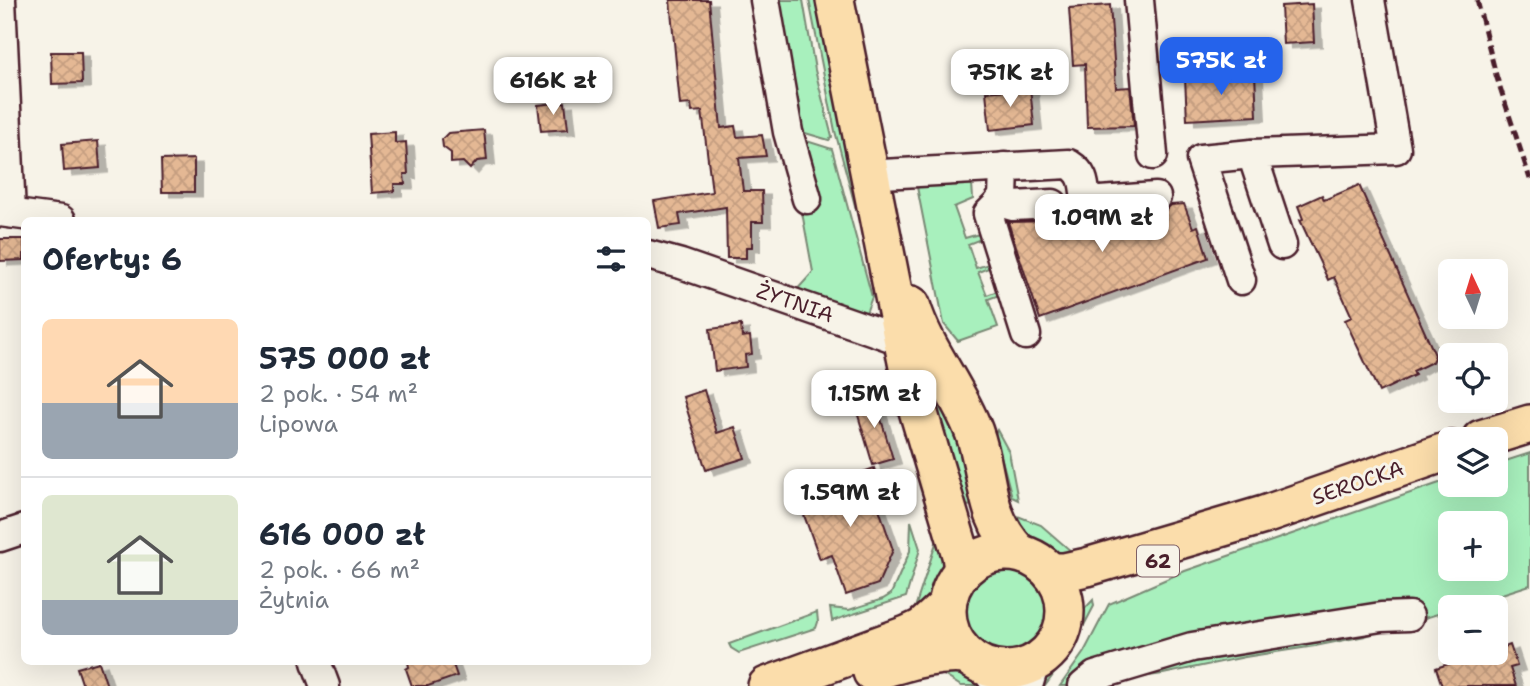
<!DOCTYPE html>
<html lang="pl">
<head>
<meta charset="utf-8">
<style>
	:root { --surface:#fff; --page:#f6f6f7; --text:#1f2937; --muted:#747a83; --line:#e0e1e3; --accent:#2563eb }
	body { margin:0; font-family:"Shantell Sans",sans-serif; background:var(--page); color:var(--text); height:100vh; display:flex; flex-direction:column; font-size:26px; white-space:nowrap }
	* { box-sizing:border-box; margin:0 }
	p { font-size:23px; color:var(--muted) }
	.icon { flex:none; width:38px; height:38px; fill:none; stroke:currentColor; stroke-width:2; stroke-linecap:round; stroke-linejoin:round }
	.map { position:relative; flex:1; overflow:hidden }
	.sheet { position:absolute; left:21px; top:217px; width:630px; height:448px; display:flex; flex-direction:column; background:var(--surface); border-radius:10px; box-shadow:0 7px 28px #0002 }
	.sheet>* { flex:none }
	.needle { width:46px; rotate:356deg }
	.controls { position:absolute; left:1438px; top:259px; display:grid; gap:14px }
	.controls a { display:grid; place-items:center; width:70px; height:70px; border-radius:10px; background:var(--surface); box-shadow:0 7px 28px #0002; font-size:35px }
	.price { position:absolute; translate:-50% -60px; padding:0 16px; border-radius:14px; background:#fff; color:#222; font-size:23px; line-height:46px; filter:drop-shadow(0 2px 4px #0008) }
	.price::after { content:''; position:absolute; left:50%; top:42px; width:21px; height:16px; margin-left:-10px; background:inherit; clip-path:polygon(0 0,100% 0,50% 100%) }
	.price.on { background:var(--accent); color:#fff }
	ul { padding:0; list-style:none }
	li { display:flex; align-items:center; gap:21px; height:175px; padding:0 21px }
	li+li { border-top:2px solid var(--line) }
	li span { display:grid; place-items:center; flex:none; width:196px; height:140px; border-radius:10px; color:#555 }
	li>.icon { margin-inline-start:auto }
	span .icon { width:84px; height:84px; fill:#fffc; stroke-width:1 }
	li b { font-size:30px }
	h2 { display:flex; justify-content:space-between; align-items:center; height:84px; padding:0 21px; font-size:30px }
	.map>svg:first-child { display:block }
</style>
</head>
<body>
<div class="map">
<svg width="1530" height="686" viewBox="0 0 1530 686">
	<defs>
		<pattern id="building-cross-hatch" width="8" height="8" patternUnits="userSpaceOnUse" patternTransform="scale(1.75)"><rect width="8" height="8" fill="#e4b894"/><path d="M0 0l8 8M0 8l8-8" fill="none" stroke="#c59e80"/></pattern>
		<filter id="shadow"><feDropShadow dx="8" dy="4.5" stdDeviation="0" flood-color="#0004"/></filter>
	</defs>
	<rect width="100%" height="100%" fill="#f7f3e8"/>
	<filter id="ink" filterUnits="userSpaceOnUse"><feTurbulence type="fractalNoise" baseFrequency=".0143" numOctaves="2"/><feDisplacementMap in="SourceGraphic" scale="14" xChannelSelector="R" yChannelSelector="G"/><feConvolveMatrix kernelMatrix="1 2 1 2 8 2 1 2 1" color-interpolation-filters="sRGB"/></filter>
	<g filter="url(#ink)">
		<g fill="#a8f0bd" stroke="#798874" stroke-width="2" fill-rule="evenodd">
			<polygon points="773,0 803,0 815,70 832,137 829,140 795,130"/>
			<polygon points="809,0 820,0 834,32 886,293 888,310 881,318 878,319 879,295 835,131"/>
			<polygon points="797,138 832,149 872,297 864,318 794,293 813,272 801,207"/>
			<polygon points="972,183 973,199 954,207 965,238 979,234 981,239 968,244 976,268 989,264 991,267 978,272 987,295 1000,290 1002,294 988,299 998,327 958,341 944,324 917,187 928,184"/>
			<polygon points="924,368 949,405 980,503 963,507"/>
			<polygon points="997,430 1009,452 1018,500 1012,497 995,434"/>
			<path d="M1530,453v132l-69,22h-10v3l-86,26 -50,10 -70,11 -82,17 -87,12h-16l24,-34 25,-48 76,-33 266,-92v6h45v-21zM1451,523h45v46h-45z"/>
			<polygon points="1015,515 1041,525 1079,558 1057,557 1027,539 1011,517"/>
			<polygon points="911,521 920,549 906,597 832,621 830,608 849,610 883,599 891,594 910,551"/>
			<polygon points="940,538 947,563 931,600 912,617 937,540"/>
			<circle cx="1006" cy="610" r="46"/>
			<polygon points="1093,600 1094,606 1070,652 1045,686 1035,686 1047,666 1067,643 1077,617"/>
			<polygon points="817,612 818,622 816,628 739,653 731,648 729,644"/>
			<polygon points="931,667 966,669 984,686 961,686"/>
		</g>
		<g fill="url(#building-cross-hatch)" stroke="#4a1f2b" stroke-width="2" filter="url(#shadow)">
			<polygon points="670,0 709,0 721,128 735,126 737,137 762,135 766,156 739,158 743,191 762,191 763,222 752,222 752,247 746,247 746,258 727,258 726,207 679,214 681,225 659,228 654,201 712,192 702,111 692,112 691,104 680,105"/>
			<polygon points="1312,4 1314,42 1283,44 1281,6"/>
			<polygon points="1110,5 1116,88 1130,87 1134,126 1087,127 1085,64 1073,65 1069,8"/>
			<polygon points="51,52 81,52 82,83 52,84"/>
			<polygon points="1255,74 1257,116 1187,120 1185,78"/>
			<polygon points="1030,88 1034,125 990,130 986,92"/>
			<polygon points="565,102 568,129 541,131 538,105"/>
			<polygon points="484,130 487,160 477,161 470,169 463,162 451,163 451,153 443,147 442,139 448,133"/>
			<polygon points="395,132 395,143 406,142 408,174 404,174 405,184 394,184 394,191 372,193 368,134"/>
			<polygon points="98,141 100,168 64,171 62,144"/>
			<polygon points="194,159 194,192 162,192 161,160"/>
			<polygon points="1359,185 1435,355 1432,362 1413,371 1415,375 1379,392 1345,320 1352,317 1334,277 1328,280 1300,220 1303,219 1298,206 1322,195 1324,200"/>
			<polygon points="1184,204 1193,228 1198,226 1208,258 1040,319 1008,222 1054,221 1072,211 1078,217 1087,219 1157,214 1165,211 1171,205"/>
			<polygon points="0,239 24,239 24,260 0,261"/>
			<polygon points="741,325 742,337 750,336 752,354 745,355 746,367 715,371 710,329"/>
			<polygon points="704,390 717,433 735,427 745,458 706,470 683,397"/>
			<polygon points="874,396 893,459 873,465 854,402"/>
			<polygon points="874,468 879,485 874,494 893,550 878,584 846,595 832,555 820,559 797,496"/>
			<polygon points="1510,645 1517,666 1510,668 1516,686 1442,686 1436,668 1467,658 1496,653 1496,650"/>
			<polygon points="99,662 107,686 83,686 77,668"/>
			<polygon points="408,662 452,662 457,676 428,686 412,686 406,669 409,667"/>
		</g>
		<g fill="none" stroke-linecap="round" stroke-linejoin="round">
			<defs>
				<g id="minor">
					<polyline points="1,0 11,213"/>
					<polyline points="765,0 788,132 807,199"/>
					<polyline points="1139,0 1153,155"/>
					<polyline points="1004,167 1003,199 988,214 1026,335"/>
					<path d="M882,174l187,-10c16,10 15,20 17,38l70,-5"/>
					<polyline points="999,202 1013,206 1053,204"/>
					<polyline points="0,212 61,220"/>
					<polyline points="1282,245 1252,154 1396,149 1370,0"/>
					<polyline points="648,255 681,264 917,346"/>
					<polyline points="1241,280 1201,159 1252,154"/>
					<polyline points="0,537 24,529"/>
					<polyline points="316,662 325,686"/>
					<polyline points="984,666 997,686"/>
					<polyline points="1028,686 1035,663"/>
					<polyline points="1083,686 1095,676 1192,647 1381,617 1409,616"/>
				</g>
				<g id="major">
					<polyline points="835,0 914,397 961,555 963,570"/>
					<path d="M911,305c14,46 46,82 63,127 16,44 8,82 44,120"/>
					<polyline points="1481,439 1530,424"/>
					<circle cx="1006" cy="611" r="59"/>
					<polyline points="1052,572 1064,572 1087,567 1264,515 1451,450"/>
					<path d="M872,672c31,-9 61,-20 94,-17"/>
					<polyline points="767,686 907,635 922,628 947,605"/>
				</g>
			</defs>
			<use href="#minor" stroke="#4a1f2b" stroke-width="33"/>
			<use href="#major" stroke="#4a1f2b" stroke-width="42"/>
			<use href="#minor" stroke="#f7f3e8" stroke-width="28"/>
			<use href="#major" stroke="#fbddab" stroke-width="37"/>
			<polyline stroke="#4a1f2b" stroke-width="5" stroke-dasharray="10 5" stroke-linecap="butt" points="1477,0 1496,75 1530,179"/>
		</g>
	</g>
	<g text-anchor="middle" stroke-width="6" stroke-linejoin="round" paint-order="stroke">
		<rect fill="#f7f3e8" stroke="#7e5f64" stroke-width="2" x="1137" y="545.5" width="42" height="31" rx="5"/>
		<g font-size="19" font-weight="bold" fill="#4a1f2b">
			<text x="1158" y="568">62</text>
		</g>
		<g font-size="21" fill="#4a1f2b" stroke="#f7f3e8">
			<text transform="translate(795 303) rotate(19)" y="7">ŻYTNIA</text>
			<text transform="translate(1358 483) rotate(-19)" y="7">SEROCKA</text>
		</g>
	</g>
</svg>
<div class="controls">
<a><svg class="needle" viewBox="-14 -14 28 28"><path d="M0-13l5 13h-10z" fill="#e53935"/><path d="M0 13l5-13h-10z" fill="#747a83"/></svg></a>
<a><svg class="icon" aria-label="locate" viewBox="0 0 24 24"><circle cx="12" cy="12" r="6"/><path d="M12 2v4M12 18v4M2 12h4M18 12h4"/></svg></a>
<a><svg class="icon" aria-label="layers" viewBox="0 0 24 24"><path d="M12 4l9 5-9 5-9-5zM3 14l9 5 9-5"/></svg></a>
<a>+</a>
<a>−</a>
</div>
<b class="price on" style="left:1221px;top:97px">575K zł</b>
<b class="price" style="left:1010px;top:109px">751K zł</b>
<b class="price" style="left:553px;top:117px">616K zł</b>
<b class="price" style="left:1102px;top:254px">1.09M zł</b>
<b class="price" style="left:874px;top:430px">1.15M zł</b>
<b class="price" style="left:850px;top:529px">1.59M zł</b>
<section class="sheet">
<h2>Oferty: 6<svg class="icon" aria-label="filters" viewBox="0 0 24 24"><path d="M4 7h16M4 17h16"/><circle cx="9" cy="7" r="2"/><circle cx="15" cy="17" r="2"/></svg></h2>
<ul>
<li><span style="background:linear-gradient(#ffd9b3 60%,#9aa5b1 0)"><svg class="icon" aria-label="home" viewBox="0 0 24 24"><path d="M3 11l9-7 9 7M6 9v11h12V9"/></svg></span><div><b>575 000 zł</b><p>2 pok. · 54 m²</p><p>Lipowa</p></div></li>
<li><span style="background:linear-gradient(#dfe7d0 75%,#9aa5b1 0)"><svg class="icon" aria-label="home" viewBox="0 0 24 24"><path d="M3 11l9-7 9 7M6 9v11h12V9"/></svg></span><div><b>616 000 zł</b><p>2 pok. · 66 m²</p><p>Żytnia</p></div></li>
</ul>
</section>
</div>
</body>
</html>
